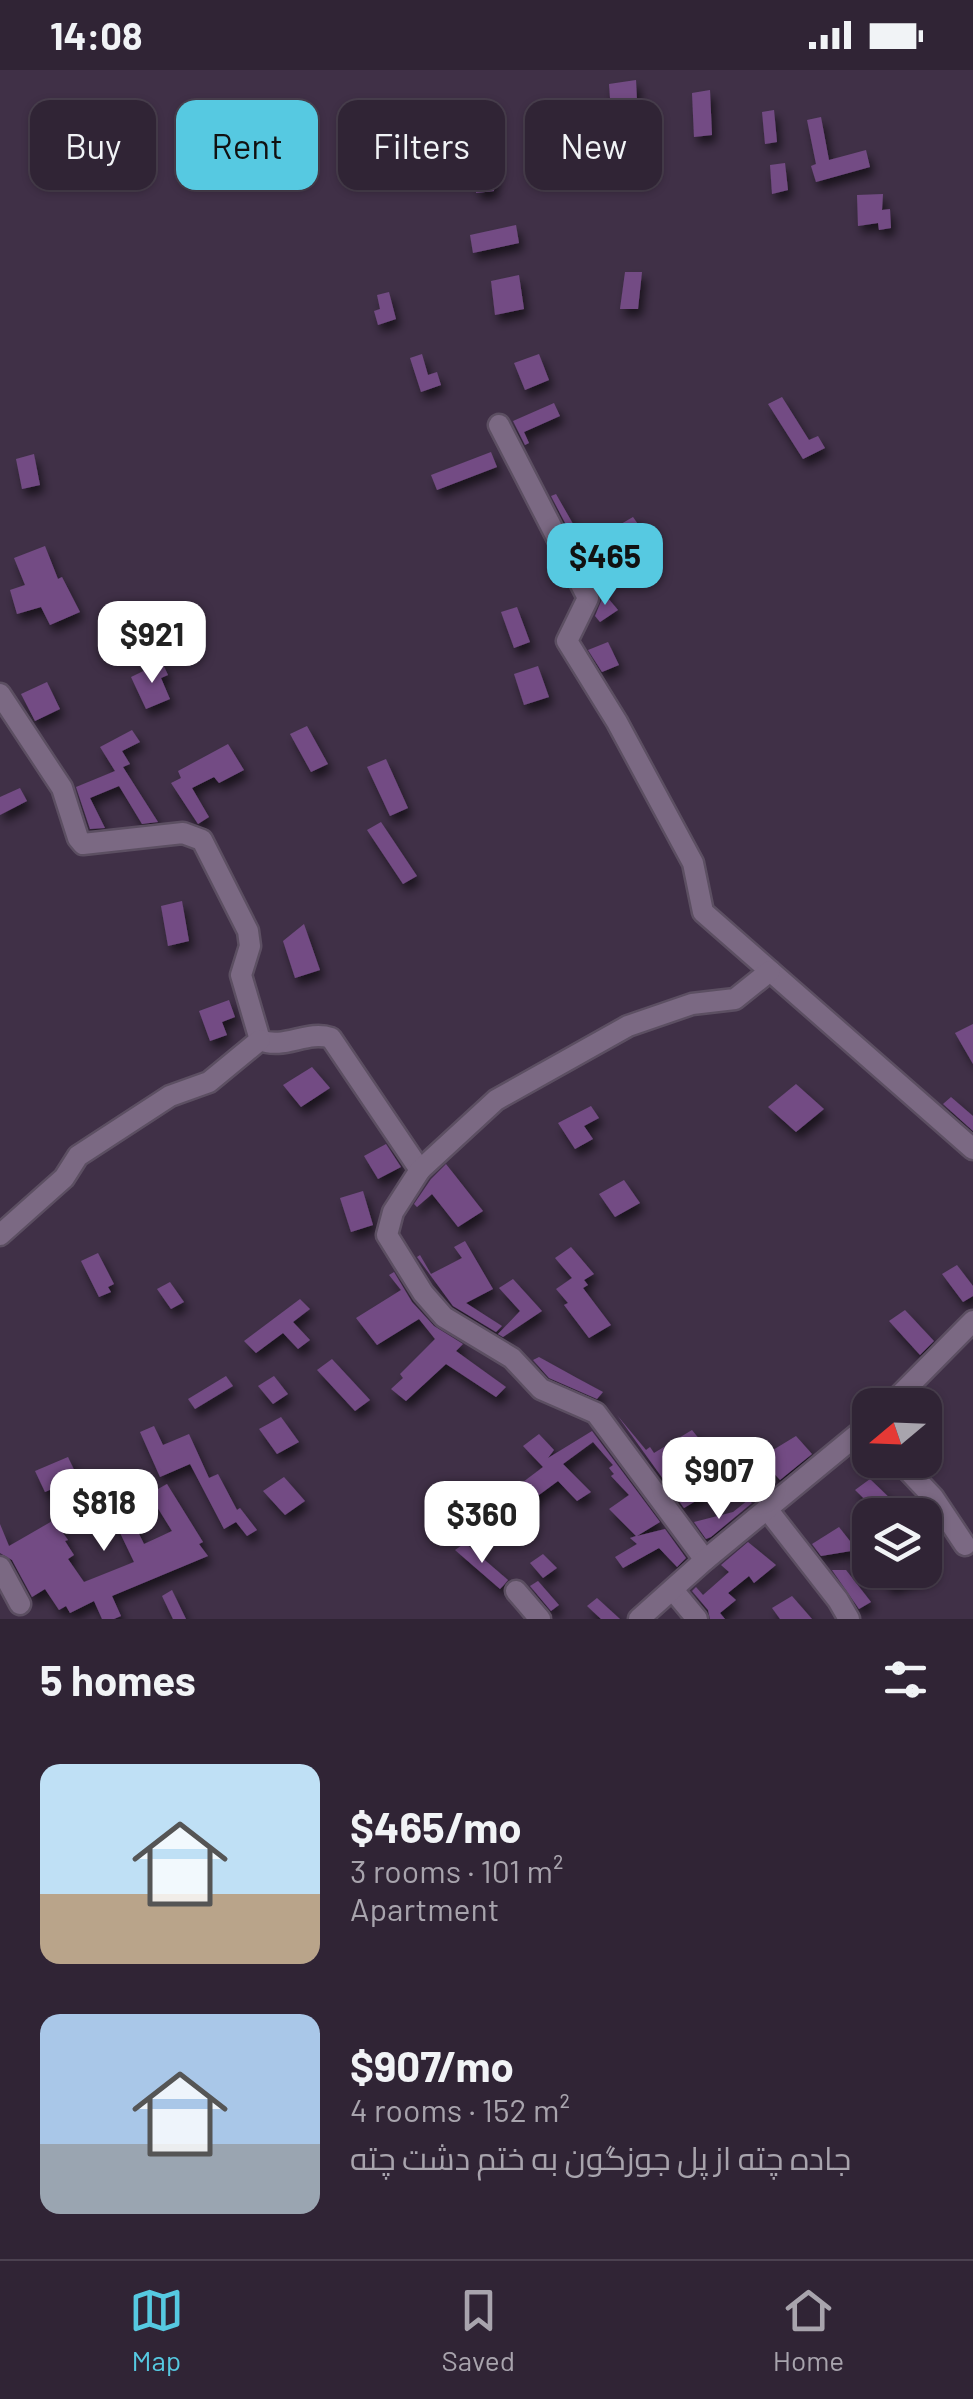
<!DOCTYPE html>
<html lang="en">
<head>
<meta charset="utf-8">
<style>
	:root { --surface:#302435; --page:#3c3041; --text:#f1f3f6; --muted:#a8a4ad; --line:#4b4150; --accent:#56c9e1 }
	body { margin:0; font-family:Barlow,Cairo,sans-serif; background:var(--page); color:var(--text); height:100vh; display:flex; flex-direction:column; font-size:38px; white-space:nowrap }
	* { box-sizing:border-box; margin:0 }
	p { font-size:32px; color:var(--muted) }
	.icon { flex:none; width:55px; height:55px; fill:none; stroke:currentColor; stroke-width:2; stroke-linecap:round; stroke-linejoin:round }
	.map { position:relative; height:1549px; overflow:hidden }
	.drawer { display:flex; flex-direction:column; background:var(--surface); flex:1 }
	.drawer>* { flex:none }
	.top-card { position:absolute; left:30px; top:30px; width:915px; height:90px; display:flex; gap:20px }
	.needle { width:65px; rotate:251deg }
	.controls { position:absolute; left:852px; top:1318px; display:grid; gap:20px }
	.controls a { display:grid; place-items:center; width:90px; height:90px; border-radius:20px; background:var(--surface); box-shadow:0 2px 8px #0004,0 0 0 2px var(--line); font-size:50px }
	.price { position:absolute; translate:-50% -85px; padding:0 22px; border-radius:20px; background:#fff; color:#222; font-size:32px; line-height:65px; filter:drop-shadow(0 2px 5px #0008) }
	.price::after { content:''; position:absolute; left:50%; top:60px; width:30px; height:22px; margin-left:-15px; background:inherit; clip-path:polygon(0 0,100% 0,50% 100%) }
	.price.active { background:var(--accent); color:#111 }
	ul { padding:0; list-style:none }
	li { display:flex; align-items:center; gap:30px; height:250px; padding:0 40px }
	li span { display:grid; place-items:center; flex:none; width:280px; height:200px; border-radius:20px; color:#555 }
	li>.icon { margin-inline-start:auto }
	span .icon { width:120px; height:120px; fill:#fffc; stroke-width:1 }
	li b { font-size:42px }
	h2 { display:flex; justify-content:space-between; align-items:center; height:120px; padding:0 40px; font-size:42px }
	.tag { padding:0 35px; border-radius:20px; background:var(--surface); box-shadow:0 2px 8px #0004,0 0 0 2px var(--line); font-size:35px; line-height:90px }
	.tag.active { background:var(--accent); color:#111 }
	.status { display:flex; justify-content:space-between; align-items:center; height:70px; padding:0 50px; background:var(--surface); direction:ltr }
	.status svg { height:28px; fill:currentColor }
	.dock { display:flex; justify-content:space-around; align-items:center; height:140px; border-top:2px solid var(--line); background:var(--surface); font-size:28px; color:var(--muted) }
	.dock a { display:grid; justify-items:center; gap:5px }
	.dock .active { color:var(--accent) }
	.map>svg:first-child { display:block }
</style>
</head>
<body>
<div class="status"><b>14:08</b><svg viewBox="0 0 49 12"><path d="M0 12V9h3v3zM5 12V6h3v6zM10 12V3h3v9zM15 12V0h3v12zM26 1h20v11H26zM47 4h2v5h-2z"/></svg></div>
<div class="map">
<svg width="973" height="1549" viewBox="0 0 973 1549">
	<defs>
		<filter id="shadow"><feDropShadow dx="4" dy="7" stdDeviation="5" flood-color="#0009"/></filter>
	</defs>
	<rect width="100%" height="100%" fill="#403047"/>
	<g fill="#734c84" filter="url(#shadow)">
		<polygon points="636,10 638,52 612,57 609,14"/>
		<polygon points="710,20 712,65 694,67 692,23"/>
		<polygon points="774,40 777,72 765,74 762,42"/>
		<polygon points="821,47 829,90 866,80 870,97 816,112 811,96 816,94 807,50"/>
		<polygon points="495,88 494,121 476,123 477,89"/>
		<polygon points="785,93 788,120 772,124 770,95"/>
		<polygon points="883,124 882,140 890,139 891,158 879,160 878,153 858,156 857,125"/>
		<polygon points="516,155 519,173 473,183 470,165"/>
		<polygon points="625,202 642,202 638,239 620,239"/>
		<polygon points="519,205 524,239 495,245 491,211"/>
		<polygon points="389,222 396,249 378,255 374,241 380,239 377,225"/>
		<polygon points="422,284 428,305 437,302 441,315 421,322 410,288"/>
		<polygon points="539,284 549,310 525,320 514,293"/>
		<polygon points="782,327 809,370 818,366 825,378 803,389 768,334"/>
		<polygon points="554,333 560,346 524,362 529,373 525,375 513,351"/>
		<polygon points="491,382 497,397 437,420 431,405"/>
		<polygon points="34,384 40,415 22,419 16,389"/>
		<polygon points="556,424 585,475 633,447 642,460 625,469 642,493 615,508 598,484 585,491 551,426"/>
		<polygon points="45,476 58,509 62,507 80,542 50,555 41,537 17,544 10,520 25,515 14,488"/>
		<polygon points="597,515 618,540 600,552 595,546 602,529"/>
		<polygon points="517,537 530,572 514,578 501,542"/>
		<polygon points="608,572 619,595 602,602 588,580"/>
		<polygon points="162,592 168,605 161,608 170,629 146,639 131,607"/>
		<polygon points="538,596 549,627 524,635 514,604"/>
		<polygon points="47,612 60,639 35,651 21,624"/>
		<polygon points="307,656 328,694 311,702 290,664"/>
		<polygon points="132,660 140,672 122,681 130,694 123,697 158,752 142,754 119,716 90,728 105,758 90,759 76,717 115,701 100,677"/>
		<polygon points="228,674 244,700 219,713 214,707 192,718 209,747 198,754 171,713 181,708 178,701"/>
		<polygon points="386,689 408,738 390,746 367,697"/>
		<polygon points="20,718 27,731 0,745 0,727"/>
		<polygon points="381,752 417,806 403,814 367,760"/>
		<polygon points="182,831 189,871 168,876 161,836"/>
		<polygon points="304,854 320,900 295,908 283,871"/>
		<polygon points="229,930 235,947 222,952 227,965 210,971 199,941"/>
		<polygon points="973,954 973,994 955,963"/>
		<polygon points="312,997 330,1018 301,1037 283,1015"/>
		<polygon points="796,1014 824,1039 796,1062 768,1037"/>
		<polygon points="951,1027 973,1046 973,1061 943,1034"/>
		<polygon points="591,1036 599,1048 584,1056 593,1069 575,1079 558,1053"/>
		<polygon points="386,1074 401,1097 378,1109 364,1086"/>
		<polygon points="446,1094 483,1141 458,1157 432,1124 417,1137 414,1134 431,1109"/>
		<polygon points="624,1110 640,1133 615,1147 599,1124"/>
		<polygon points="363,1121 373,1155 351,1162 340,1128"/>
		<polygon points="465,1171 493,1219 466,1233 502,1256 496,1262 453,1236 417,1187 420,1185 431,1204 462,1188 454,1177"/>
		<polygon points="571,1177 594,1204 584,1210 588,1215 583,1218 611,1255 589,1268 564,1235 568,1233 556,1219 572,1208 555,1188"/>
		<polygon points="98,1183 114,1214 108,1217 111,1222 99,1227 81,1191"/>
		<polygon points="957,1195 973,1216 973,1226 963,1232 942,1204"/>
		<polygon points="394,1202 412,1232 434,1256 463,1274 456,1281 506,1317 496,1327 446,1294 406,1331 391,1319 403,1308 400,1304 435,1269 419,1249 377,1275 356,1248 401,1220 389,1205"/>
		<polygon points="513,1209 542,1241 503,1267 498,1264 520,1241 499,1218"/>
		<polygon points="170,1212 184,1232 171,1239 157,1219"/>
		<polygon points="300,1229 310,1239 293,1252 310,1270 298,1279 283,1263 256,1283 244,1271"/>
		<polygon points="905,1240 934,1271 920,1285 889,1251"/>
		<polygon points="539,1287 577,1308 603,1322 597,1329 549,1308 533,1290"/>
		<polygon points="332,1289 370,1330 355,1341 317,1300"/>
		<polygon points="226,1306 233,1316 195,1339 188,1329"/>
		<polygon points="274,1306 288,1324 273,1334 258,1316"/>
		<polygon points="617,1345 646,1380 650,1377 654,1383 692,1360 704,1375 712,1370 723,1380 735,1371 747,1384 701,1423 704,1426 684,1438"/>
		<polygon points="281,1347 299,1372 277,1384 259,1359"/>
		<polygon points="154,1356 163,1375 189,1364 209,1408 218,1404 237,1440 240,1438 257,1460 247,1466 236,1452 224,1459 190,1394 160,1407 140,1362"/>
		<polygon points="592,1361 660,1452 637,1466 665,1459 686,1488 677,1497 659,1478 623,1498 615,1487 637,1474 630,1468 636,1466 609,1439 629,1425 611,1406 614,1404 609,1398 613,1395 593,1372 563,1394 591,1422 577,1431 558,1411 509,1447 500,1438 520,1424 515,1418 543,1397 523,1376 539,1364 554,1380 548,1388"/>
		<polygon points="796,1366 812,1384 780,1410 762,1390 754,1396 745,1388 766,1373 773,1380"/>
		<polygon points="68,1387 78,1408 45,1422 35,1401"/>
		<polygon points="284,1407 305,1431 285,1445 263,1421"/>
		<polygon points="870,1409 899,1437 913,1426 928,1445 881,1445 855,1420"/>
		<polygon points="98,1410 110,1436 123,1431 144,1474 172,1461 149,1424 167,1414 203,1472 199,1474 208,1486 112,1526 121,1546 114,1549 102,1549 94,1531 70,1543 66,1536 59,1540 45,1519 32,1527 12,1490 0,1483 0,1454 9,1476 54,1450 68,1470 65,1471 74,1485 68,1489 84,1512 134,1492 112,1446 94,1454 78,1419"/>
		<polygon points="748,1430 752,1433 711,1467 706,1469 694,1452 733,1442"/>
		<polygon points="839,1457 857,1480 821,1486 812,1474"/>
		<polygon points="748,1472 776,1495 754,1513 749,1506 728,1523 736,1530 720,1543 725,1549 710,1549 708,1540 692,1521 696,1517 703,1525 729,1502 721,1495"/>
		<polygon points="465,1473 508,1510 503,1516 500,1519 455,1480"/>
		<polygon points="543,1484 557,1498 543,1508 530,1493"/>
		<polygon points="832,1500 846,1500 871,1532 859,1539"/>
		<polygon points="882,1500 933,1500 933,1501 889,1518"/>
		<polygon points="538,1511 559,1535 551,1541 530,1516"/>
		<polygon points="172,1520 186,1549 173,1549 162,1526"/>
		<polygon points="792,1526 812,1549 780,1549 772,1538"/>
		<polygon points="597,1528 620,1549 601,1549 587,1536"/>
	</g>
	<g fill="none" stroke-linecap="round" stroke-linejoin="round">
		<defs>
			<g id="minor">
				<polyline points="499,355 588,528 567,571 617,652 693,793 703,842 973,1079"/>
				<path d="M0,624l62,94 16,50 5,6 100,-11 19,7 46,91 2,15 -9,29 19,65c24,10 47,-10 71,-2l89,132"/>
				<polyline points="0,1165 64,1108 78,1086 170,1026 209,1012 260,970"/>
				<polyline points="890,1335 973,1251"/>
				<polyline points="898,1390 933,1427 965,1475"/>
				<polyline points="767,1439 838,1530 849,1549"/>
				<polyline points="705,1490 596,1343 541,1319 512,1288 444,1247 423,1223 387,1165 393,1142 420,1100 496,1030 628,956 692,934 735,929 770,901"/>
				<polyline points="0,1497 20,1534"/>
				<polyline points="673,1520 697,1549"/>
				<polyline points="516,1521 540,1549"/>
				<polyline points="639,1549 705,1490 870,1354"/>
			</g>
		</defs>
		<use href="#minor" stroke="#5c4f62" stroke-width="25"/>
		<use href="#minor" stroke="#7b6983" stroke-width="20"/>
	</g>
</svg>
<div class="controls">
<a><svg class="needle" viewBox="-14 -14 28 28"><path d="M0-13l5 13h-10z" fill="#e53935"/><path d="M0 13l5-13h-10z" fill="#a8a4ad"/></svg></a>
<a><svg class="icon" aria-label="layers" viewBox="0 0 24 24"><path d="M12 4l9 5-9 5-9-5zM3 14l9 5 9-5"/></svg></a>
</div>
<b class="price active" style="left:605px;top:538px">$465</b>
<b class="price" style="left:152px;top:616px">$921</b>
<b class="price" style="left:719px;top:1452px">$907</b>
<b class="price" style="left:104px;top:1484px">$818</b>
<b class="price" style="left:482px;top:1496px">$360</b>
<div class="top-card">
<a class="tag">Buy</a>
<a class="tag active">Rent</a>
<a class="tag">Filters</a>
<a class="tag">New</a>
</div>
</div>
<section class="drawer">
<h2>5 homes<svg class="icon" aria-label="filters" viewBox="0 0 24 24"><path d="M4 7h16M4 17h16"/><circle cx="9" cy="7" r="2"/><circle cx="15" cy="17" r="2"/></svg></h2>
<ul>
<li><span style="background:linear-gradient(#bfe0f5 65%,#b9a48a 0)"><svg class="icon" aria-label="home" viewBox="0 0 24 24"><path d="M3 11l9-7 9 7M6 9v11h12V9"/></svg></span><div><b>$465/mo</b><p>3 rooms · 101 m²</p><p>Apartment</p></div></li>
<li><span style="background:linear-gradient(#a9c7e8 65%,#9aa5b1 0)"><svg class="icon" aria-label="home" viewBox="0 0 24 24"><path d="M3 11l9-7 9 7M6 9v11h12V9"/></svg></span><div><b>$907/mo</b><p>4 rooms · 152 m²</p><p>جاده چته از پل جوزگون به ختم دشت چته</p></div></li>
</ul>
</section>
<nav class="dock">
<a class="active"><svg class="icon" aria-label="map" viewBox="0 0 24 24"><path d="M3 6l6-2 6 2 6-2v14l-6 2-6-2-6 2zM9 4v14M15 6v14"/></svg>Map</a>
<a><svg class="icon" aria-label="saved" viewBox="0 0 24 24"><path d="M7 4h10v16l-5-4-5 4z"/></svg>Saved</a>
<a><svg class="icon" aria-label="home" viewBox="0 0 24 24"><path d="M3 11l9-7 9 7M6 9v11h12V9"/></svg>Home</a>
</nav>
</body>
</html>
